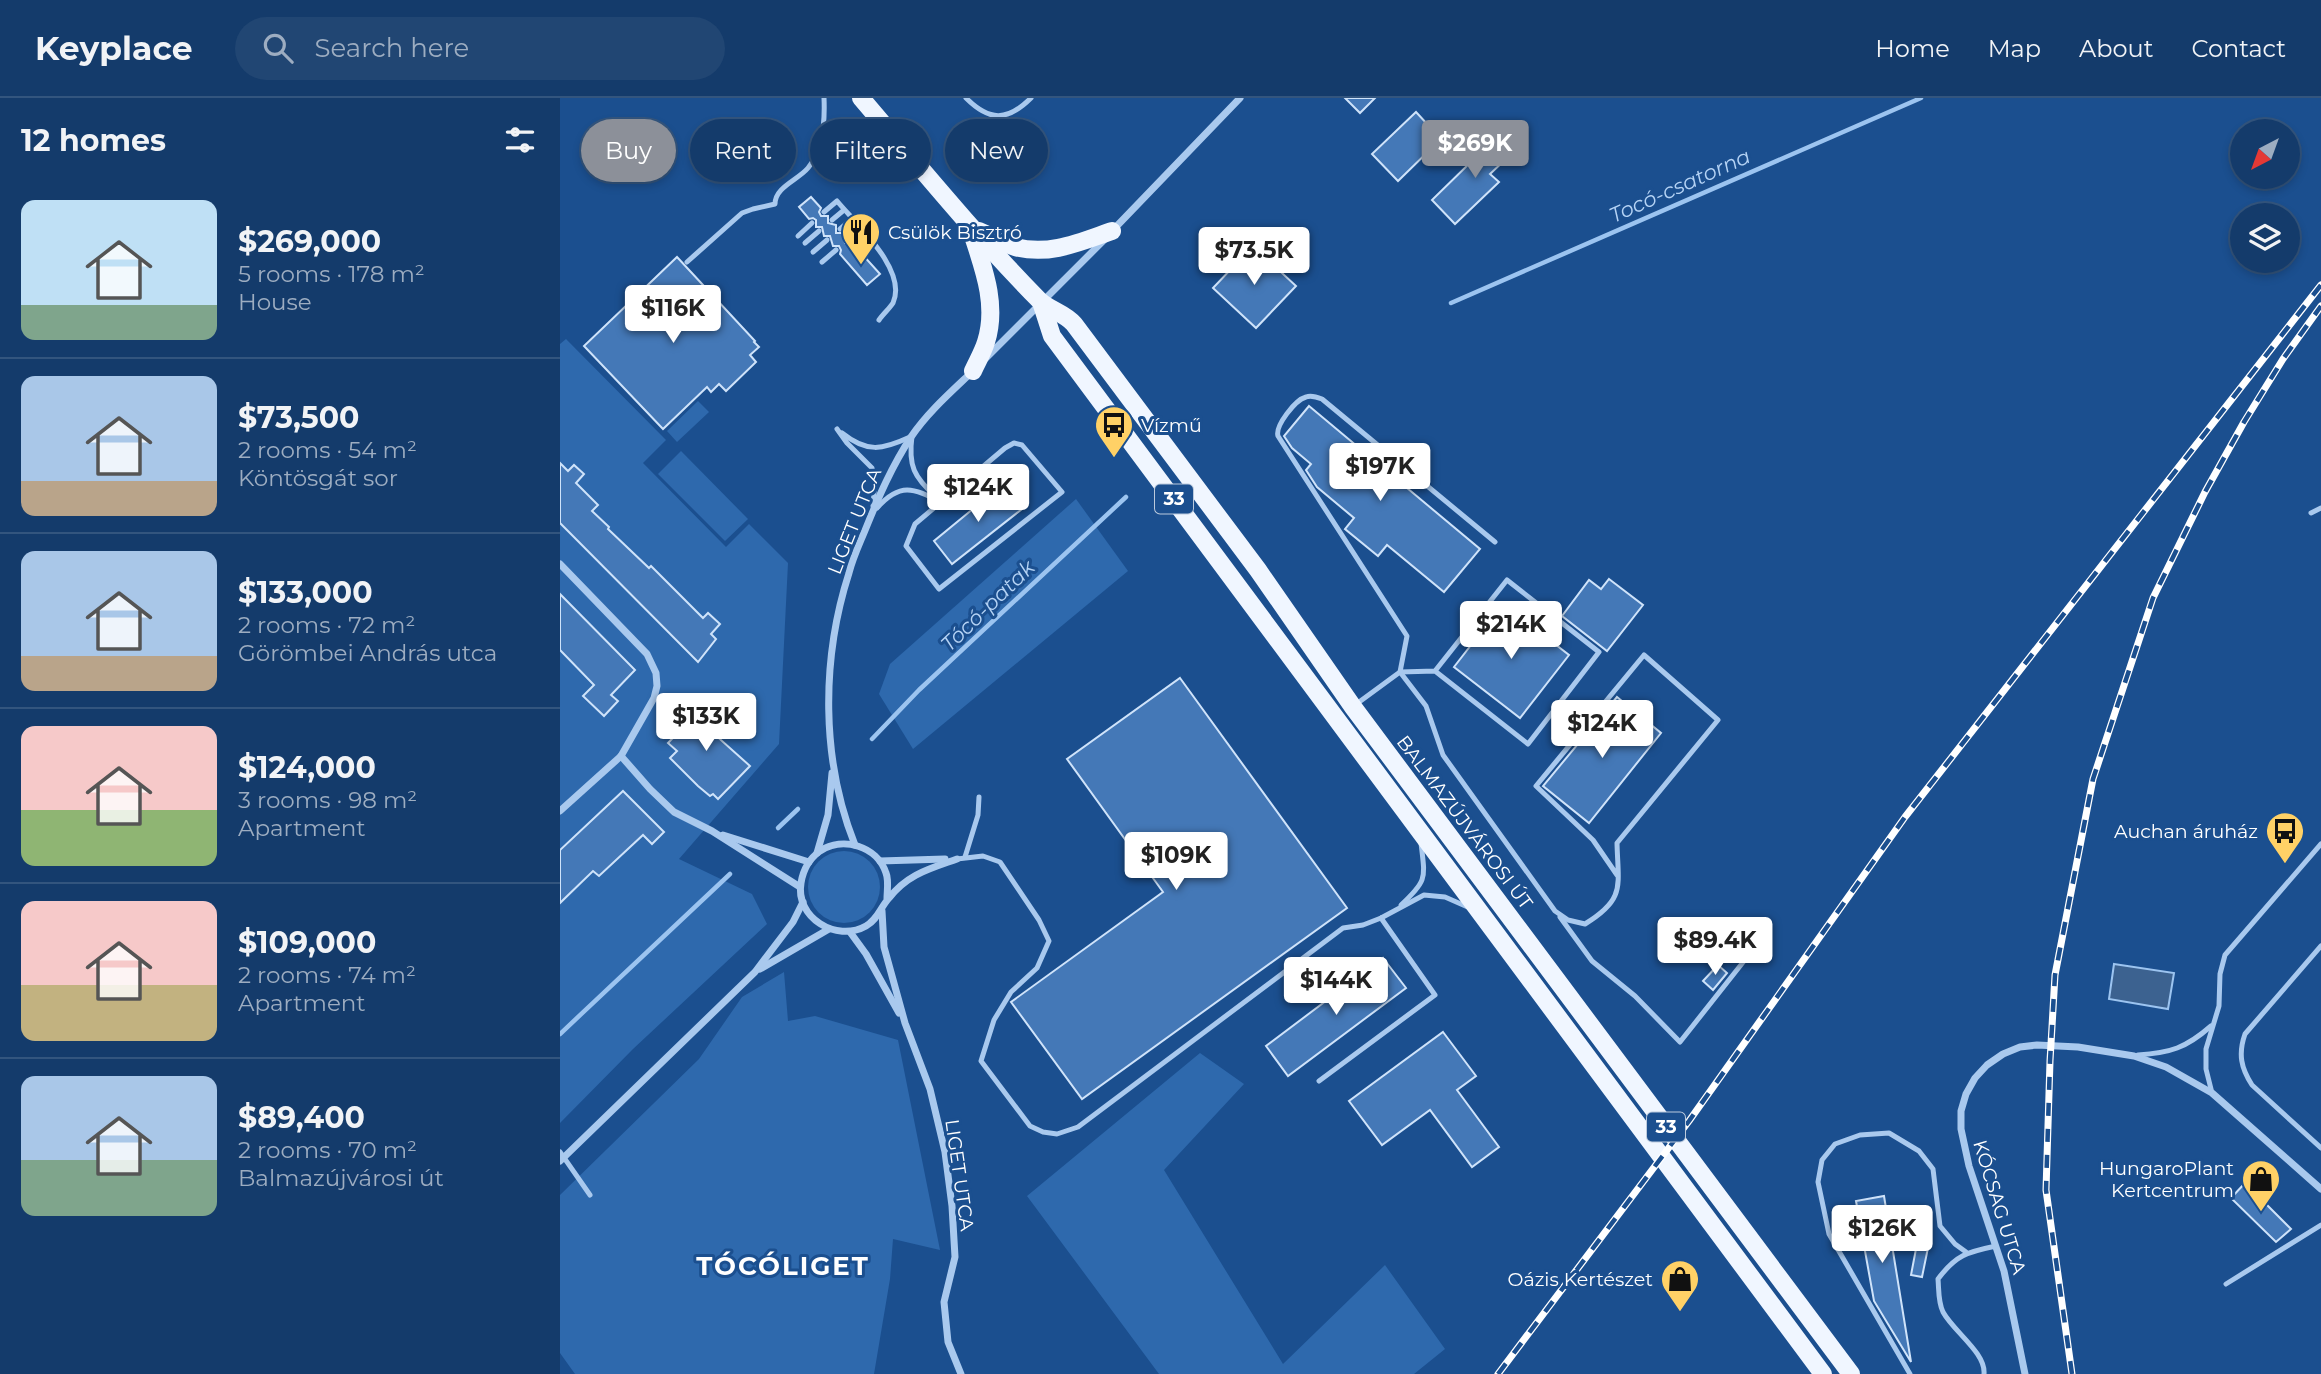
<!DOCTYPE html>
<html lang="en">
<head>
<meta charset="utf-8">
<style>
	:root { --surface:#143b6b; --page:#214673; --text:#f1f3f6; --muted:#9dadc1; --line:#33557e; --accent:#8c9099 }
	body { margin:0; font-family:Montserrat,sans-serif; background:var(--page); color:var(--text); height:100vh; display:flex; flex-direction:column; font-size:26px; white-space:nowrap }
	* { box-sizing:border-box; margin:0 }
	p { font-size:23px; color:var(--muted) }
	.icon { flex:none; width:38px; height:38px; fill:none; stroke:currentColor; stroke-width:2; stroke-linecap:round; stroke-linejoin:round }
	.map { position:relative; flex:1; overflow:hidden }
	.side { display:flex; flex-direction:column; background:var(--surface); width:560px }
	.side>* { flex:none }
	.banner { position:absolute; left:21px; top:21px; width:665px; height:63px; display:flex; gap:14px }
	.needle { width:46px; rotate:221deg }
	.controls { position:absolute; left:1670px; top:21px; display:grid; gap:14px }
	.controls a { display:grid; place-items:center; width:70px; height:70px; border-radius:50%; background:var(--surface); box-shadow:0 4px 10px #0003,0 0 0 2px var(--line); font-size:35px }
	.price { position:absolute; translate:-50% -60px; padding:0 16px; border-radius:7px; background:#fff; color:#222; font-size:23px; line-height:46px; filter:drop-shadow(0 2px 4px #0008) }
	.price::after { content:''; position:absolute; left:50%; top:42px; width:21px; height:16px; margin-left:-10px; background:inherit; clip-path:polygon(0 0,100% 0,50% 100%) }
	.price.current { background:var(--accent); color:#fff }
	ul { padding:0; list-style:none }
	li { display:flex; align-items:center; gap:21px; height:175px; padding:0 21px }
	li+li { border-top:2px solid var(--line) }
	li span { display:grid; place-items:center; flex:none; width:196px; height:140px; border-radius:14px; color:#555 }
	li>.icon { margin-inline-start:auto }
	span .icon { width:84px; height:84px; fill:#fffc; stroke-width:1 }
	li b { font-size:30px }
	h2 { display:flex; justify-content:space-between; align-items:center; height:84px; padding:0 21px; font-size:30px }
	.pill { padding:0 24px; border-radius:32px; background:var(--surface); box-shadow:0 4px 10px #0003,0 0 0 2px var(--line); font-size:24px; line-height:63px }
	.pill.current { background:var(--accent); color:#fff }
	header { display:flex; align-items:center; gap:42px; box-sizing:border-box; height:98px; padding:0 35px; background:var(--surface); border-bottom:2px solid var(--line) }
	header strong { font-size:33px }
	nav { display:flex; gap:38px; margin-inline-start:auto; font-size:24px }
	.search { width:490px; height:63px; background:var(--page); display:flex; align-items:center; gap:18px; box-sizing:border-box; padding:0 24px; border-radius:38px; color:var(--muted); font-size:26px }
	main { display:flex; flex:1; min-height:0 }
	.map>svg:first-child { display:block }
</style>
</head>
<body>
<header>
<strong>Keyplace</strong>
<div class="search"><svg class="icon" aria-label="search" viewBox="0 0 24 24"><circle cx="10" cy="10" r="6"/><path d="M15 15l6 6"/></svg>Search here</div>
<nav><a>Home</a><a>Map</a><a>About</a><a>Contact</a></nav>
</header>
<main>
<section class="side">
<h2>12 homes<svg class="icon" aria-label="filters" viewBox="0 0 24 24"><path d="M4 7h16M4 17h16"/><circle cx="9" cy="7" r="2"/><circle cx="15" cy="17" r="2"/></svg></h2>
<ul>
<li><span style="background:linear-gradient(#bfe0f5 75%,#7fa58c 0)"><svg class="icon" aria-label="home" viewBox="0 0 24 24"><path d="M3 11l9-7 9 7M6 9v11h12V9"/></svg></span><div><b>$269,000</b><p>5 rooms · 178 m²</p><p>House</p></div></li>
<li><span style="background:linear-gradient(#a9c7e8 75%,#b9a48a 0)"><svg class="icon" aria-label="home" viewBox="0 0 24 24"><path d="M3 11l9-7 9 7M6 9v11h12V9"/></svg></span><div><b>$73,500</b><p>2 rooms · 54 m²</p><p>Köntösgát sor</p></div></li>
<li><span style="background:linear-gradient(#a9c7e8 75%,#b9a48a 0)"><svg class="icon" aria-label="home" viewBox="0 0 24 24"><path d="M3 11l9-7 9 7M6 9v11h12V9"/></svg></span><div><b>$133,000</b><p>2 rooms · 72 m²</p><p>Görömbei András utca</p></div></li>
<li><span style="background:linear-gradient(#f6c9c9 60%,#8fb573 0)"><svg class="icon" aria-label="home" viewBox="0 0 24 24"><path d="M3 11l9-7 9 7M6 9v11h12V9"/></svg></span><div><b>$124,000</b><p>3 rooms · 98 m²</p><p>Apartment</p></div></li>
<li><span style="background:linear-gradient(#f6c9c9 60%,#c2b280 0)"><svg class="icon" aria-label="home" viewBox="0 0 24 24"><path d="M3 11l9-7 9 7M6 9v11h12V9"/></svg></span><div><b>$109,000</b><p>2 rooms · 74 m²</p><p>Apartment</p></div></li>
<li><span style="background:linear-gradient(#a9c7e8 60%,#7fa58c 0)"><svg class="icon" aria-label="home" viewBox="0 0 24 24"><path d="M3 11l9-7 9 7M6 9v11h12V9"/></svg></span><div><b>$89,400</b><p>2 rooms · 70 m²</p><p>Balmazújvárosi út</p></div></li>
</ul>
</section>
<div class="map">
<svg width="1761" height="1276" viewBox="0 0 1761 1276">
	<rect width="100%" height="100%" fill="#1b4f8f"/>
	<g fill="#2e69ad">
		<polygon points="6,241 106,342 83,365 166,449 189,426 228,465 219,646 119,761 192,796 207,826 73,951 0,1025 0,246"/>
		<polygon points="138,303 149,314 117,344 107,333"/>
		<polygon points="121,353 188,421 165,443 98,376"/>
		<polygon points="516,401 568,473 353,651 319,596 330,566"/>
		<circle cx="284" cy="789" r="36"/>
		<polygon points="224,874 228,923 255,918 338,942 380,1152 333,1141 330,1181 314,1276 15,1276 0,1255 0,1097 139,961 182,899"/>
		<polygon points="640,955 684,986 604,1072 723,1266 825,1167 885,1251 854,1276 599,1276 467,1098"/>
	</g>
	<polygon fill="#3c6290" stroke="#9cc4f0" stroke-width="2" points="1554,866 1614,875 1608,911 1549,901"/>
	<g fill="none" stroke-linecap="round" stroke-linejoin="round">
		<g stroke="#9cc4f0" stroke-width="4.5">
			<polyline points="891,205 1361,0"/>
			<polyline points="312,641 359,592 566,399"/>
			<polyline points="218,730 238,711"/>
			<polyline points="0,936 170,776"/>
		</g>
	</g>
	<g fill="#4478b7" stroke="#cfe3fa" stroke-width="2">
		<polygon points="785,0 815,0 800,15"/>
		<polygon points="856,14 881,41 838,83 812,56"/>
		<polygon points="948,33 961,47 930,76 939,84 895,126 872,102 915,60 917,62"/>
		<polygon points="251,99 261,110 259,114 261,118 268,118 268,125 276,127 276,135 283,135 285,145 292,145 320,176 307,187 280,156 281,152 279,148 273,148 270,138 264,138 262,129 256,129 256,122 253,120 249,121 239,109"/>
		<polygon points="693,148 736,188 696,230 653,190"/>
		<polygon points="117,159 195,243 194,244 199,249 190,257 196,264 166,293 159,286 151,294 147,289 103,331 24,248"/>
		<polygon points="749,308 920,451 884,494 827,447 818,458 785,431 794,420 757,389 746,372 751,366 732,350 724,338"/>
		<polygon points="0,365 8,373 14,367 24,376 16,385 38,407 32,413 49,429 48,431 89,470 91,468 143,520 148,515 160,526 151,536 156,541 138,564 0,425"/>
		<polygon points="442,387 462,411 392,466 374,443"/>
		<polygon points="1049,481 1083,507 1047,553 1002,518 1029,482 1041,491"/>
		<polygon points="0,496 75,572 51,597 58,603 44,618 23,598 34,587 0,552"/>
		<polygon points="943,506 1009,557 960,620 894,569"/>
		<polygon points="620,580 787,810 522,1001 451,904 603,794 507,661"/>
		<polygon points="134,598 153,616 143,626 190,668 158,701 153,696 150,698 138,688 110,660 117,653 108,645 131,621 122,611"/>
		<polygon points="1057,599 1101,635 1029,725 983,688"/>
		<polygon points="63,693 104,734 92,746 83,737 39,778 33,773 0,805 0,752"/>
		<polygon points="823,860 846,890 728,978 706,948"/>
		<polygon points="1158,867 1167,875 1153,892 1143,883"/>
		<polygon points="883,934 916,978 897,992 939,1049 912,1069 870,1012 822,1047 789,1003"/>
		<polygon points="1685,1085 1731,1131 1716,1144 1671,1100"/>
		<polygon points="1324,1098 1351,1264 1314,1203 1296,1103"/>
		<polygon points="1364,1109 1366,1109 1370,1140 1362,1179 1351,1177"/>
	</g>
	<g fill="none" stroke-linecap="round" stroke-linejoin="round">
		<g stroke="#a9c9ee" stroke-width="5">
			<path d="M406,0c23,23 41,24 65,0"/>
			<path d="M264,114l13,-11c19,23 71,69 56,102 -3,5 -10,11 -14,17"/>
			<polyline points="272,122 284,112"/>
			<polyline points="280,131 292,121"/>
			<polyline points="238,138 252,125"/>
			<polyline points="289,141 301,131"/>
			<polyline points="245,145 259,133"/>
			<polyline points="253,154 267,142"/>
			<path d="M127,164l55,-49 11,-4 22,-5c0,-17 23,-24 33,-36 15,-18 17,-47 16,-70"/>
			<polyline points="262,164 276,152"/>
			<polyline points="277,331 287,345 312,370 315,382 313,408"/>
			<path d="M282,335c25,20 40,17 68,4"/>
			<path d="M352,338c-4,30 2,41 24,61"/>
			<polygon points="454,345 462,347 502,394 379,491 346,448 355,426 445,350"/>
			<path d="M317,410c23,-26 36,-20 64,-6"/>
			<polyline points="1751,415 1761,410"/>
			<path d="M840,574l26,34 17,49 112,156 13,9 17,4c41,-25 33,-38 32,-81l101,-123 -74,-65 -108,131 57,54 24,35"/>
			<polyline points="840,574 875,573 968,646 1039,554 947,482 875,573"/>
			<path d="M795,607l45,-33 7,-36 -129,-200c-3,-10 17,-36 28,-39 5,-2 11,0 16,2l173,143"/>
			<polyline points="405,759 418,717 419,699"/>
			<polyline points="397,761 423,758 440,764 479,822 489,843 477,870 451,894 434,922 421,963 470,1028 483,1034 497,1036 518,1029 783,830 803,827 821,820 864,797 885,799 910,810"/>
			<path d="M841,807c27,-25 24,-27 20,-62"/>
			<polyline points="1000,819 1032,863 1075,898 1120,944 1184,863"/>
			<path d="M1761,848l-76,88c-7,20 -4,34 7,51l69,63"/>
			<path d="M1578,957c32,-2 48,-7 73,-29"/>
			<polyline points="759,983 875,897 821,820"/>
			<polyline points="1652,995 1646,971 1646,951 1659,908 1660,876 1665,857 1761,746"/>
			<polyline points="0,1054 30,1097"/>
			<polyline points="1666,1186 1761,1127"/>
			<polyline points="1350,1276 1269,1136 1258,1084 1262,1062 1275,1046 1300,1037 1329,1035 1359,1053 1373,1071 1380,1128 1395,1146 1406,1154"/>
			<path d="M1424,1276c2,-21 -30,-42 -41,-62 -5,-10 -4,-22 -5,-33 18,-24 29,-27 58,-33"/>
		</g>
		<g stroke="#a9c9ee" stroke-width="7">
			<polyline points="552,133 680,0"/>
			<polyline points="426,260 544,142"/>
			<polyline points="0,466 87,556 96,575 97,588 94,600 61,658 0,713"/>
			<polyline points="61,658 90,691 114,714 152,733 240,789"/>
			<polyline points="163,737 249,764"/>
			<path d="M295,747c-34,-85 -34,-185 -6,-272 4,-16 11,-30 17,-45 13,-32 26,-62 45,-91 17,-25 40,-45 62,-66"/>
			<polyline points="257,755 268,717 272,675"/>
			<polyline points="320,763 385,761"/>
			<path d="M327,801c0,-8 2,-19 -1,-26 -9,-27 -43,-37 -66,-22 -11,8 -17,19 -19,32 -6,34 35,60 65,43 12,-7 14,-18 23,-28 19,-24 40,-29 68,-39"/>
			<polyline points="322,813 324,849 345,925 370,991 385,1054 392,1108 395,1159 384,1204 388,1244 401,1276"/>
			<polyline points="290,834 306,856 339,915"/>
			<polyline points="200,871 269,831"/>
			<polyline points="0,1063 195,874 233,824 243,804"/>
			<polyline points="1465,1276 1444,1173 1409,1068 1401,1031 1401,1013 1406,996 1415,980 1427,967 1443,956 1460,949 1477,947 1518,949 1574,958 1606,969 1652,995 1761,1091"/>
		</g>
		<g stroke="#f0f6ff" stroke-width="18">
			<path d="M301,0c58,68 115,138 178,202 10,10 26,13 35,24l184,246 95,137 498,667"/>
			<path d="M411,132c12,37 27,74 15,112 -3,10 -9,20 -13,29"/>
			<path d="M419,133c12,5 24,12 36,16 35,9 65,-5 97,-16"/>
			<polyline points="481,204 492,238 1263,1276"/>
		</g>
		<defs>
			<g id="rail">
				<polyline points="938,1276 1129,1023 1345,719 1761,187"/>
				<polyline points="1512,1276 1486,1092 1490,963 1495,877 1533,681 1593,500 1645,394 1684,324 1723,261 1761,208"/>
			</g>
		</defs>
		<use href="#rail" stroke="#fff" stroke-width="7"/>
		<use href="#rail" stroke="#1b4f8f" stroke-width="4.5" stroke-dasharray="13" stroke-linecap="butt"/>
	</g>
	<defs>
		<symbol id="restaurant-pin" viewBox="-11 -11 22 30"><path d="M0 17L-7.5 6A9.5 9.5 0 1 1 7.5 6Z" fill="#ffd166" stroke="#1b4f8f"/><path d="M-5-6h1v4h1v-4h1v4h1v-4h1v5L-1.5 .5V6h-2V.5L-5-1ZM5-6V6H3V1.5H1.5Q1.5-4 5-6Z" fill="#111"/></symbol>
		<symbol id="bus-pin" viewBox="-11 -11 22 30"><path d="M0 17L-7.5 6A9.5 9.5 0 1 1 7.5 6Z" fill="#ffd166" stroke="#1b4f8f"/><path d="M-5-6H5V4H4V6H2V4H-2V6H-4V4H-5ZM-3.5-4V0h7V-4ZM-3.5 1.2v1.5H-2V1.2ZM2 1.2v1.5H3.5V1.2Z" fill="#111"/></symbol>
		<symbol id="shop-pin" viewBox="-11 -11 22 30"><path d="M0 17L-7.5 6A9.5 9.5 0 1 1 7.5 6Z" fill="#ffd166" stroke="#1b4f8f"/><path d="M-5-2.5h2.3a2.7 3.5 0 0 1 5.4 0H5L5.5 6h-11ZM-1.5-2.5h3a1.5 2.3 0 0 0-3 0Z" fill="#111"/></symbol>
	</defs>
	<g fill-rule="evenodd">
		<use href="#restaurant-pin" x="279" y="112" width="44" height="60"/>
		<use href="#bus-pin" x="532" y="305" width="44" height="60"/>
		<use href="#bus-pin" x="1703" y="711" width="44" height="60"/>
		<use href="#shop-pin" x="1679" y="1059" width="44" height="60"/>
		<use href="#shop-pin" x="1098" y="1159" width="44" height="60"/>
	</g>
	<g text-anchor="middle" stroke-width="6" stroke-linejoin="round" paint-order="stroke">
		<g fill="#1b4f8f" stroke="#bbcadd" stroke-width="2">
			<rect x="595" y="386.5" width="38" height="29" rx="5"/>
			<rect x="1087" y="1014.5" width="38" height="29" rx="5"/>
		</g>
		<g font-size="18" font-weight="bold" fill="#fff">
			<text x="614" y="407">33</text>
			<text x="1106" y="1035">33</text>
		</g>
		<g font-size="19" fill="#fff" stroke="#1b4f8f" text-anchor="end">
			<text x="328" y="141" text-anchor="start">Csülök Bisztró</text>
			<text x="581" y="334" text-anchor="start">Vízmű</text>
			<text x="1698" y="740">Auchan áruház</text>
			<text x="1674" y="1077">HungaroPlant<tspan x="1674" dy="22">Kertcentrum</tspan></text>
			<text x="1093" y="1188">Oázis Kertészet</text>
		</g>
		<g font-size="19" fill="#fff" stroke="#1b4f8f">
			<text transform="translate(294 423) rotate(-68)" y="7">LIGET UTCA</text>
			<text transform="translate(905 724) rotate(53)" y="7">BALMAZÚJVÁROSI ÚT</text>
			<text transform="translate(400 1077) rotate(82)" y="7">LIGET UTCA</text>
			<text transform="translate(1440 1109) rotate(73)" y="7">KÓCSAG UTCA</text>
		</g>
		<g font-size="21" font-style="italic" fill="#b5d3f5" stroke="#1b4f8f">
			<text transform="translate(1120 88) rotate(-24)" y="7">Tocó-csatorna</text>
			<text transform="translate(428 508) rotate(-44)" y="7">Tócó-patak</text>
		</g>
		<g font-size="26" font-weight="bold" letter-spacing="2" fill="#fff" stroke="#1b4f8f">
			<text x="223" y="1177">TÓCÓLIGET</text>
		</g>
	</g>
</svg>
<div class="controls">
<a><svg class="needle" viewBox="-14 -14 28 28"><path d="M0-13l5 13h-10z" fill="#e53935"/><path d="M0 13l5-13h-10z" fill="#9dadc1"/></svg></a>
<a><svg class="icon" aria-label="layers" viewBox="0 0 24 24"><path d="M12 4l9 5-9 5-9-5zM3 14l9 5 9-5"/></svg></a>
</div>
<b class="price current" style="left:915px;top:82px">$269K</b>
<b class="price" style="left:694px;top:189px">$73.5K</b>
<b class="price" style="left:113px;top:247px">$116K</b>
<b class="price" style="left:820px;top:405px">$197K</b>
<b class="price" style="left:418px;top:426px">$124K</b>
<b class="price" style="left:951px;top:563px">$214K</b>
<b class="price" style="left:146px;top:655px">$133K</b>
<b class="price" style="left:1042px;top:662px">$124K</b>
<b class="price" style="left:616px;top:794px">$109K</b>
<b class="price" style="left:1155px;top:879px">$89.4K</b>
<b class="price" style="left:776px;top:919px">$144K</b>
<b class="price" style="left:1322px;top:1167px">$126K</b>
<div class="banner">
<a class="pill current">Buy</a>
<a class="pill">Rent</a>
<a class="pill">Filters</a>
<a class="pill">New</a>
</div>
</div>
</main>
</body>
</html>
